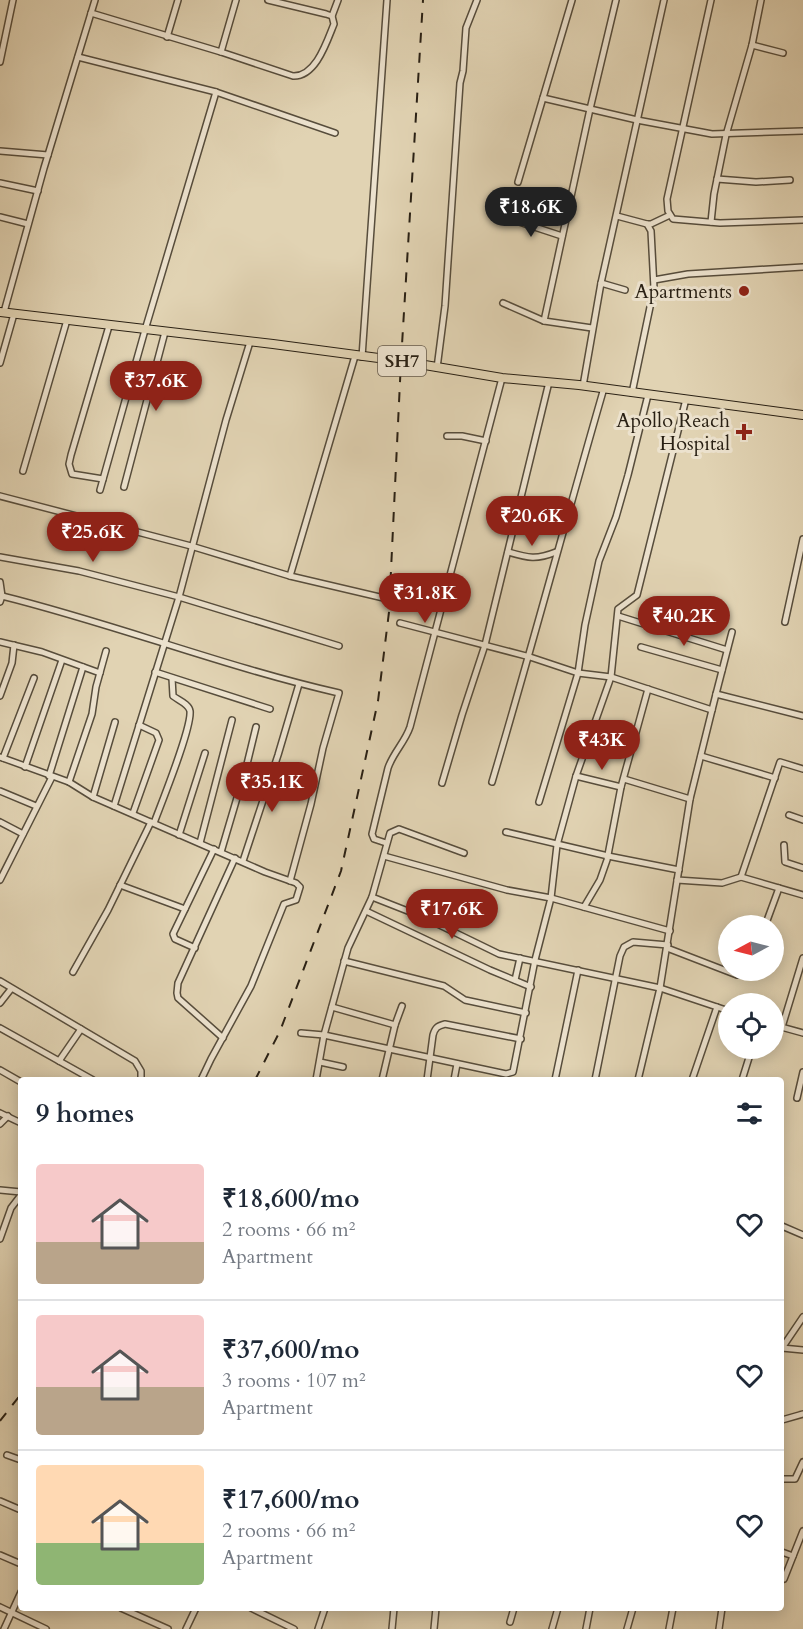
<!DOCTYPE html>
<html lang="en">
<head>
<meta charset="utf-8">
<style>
	:root { --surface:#fff; --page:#f2f2f3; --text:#1f2937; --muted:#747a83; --line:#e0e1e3; --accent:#8f2418 }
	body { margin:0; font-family:Cardo,serif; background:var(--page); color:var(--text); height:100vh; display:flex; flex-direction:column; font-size:22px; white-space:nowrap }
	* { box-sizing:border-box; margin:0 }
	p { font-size:20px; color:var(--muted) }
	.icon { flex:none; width:33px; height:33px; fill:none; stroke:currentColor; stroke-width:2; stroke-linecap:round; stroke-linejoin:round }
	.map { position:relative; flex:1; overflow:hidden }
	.sheet { position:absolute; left:18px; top:1077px; width:766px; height:534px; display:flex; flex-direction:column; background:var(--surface); border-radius:6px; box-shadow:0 3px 15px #0003 }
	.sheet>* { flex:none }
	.needle { width:39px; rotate:263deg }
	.controls { position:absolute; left:718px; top:915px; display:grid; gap:12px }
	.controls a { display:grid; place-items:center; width:66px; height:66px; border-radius:50%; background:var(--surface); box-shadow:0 3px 15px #0003; font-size:30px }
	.price { position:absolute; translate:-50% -51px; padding:0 14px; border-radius:21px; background:var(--accent); color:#fff; font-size:20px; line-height:39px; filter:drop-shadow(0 2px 3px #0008) }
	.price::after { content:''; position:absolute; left:50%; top:36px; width:18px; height:14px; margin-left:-9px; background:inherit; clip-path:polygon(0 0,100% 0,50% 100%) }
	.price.active { background:#222; color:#fff }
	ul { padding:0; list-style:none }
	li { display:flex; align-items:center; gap:18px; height:150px; padding:0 18px }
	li+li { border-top:2px solid var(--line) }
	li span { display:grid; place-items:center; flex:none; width:168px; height:120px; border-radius:6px; color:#555 }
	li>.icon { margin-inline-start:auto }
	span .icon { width:72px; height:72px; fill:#fffc; stroke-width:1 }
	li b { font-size:26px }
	h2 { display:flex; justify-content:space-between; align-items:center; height:72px; padding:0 18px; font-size:26px }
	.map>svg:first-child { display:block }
</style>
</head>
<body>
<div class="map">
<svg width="803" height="1629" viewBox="0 0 803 1629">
	<rect width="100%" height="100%" fill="#e1d3b3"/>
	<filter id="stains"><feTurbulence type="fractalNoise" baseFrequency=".00333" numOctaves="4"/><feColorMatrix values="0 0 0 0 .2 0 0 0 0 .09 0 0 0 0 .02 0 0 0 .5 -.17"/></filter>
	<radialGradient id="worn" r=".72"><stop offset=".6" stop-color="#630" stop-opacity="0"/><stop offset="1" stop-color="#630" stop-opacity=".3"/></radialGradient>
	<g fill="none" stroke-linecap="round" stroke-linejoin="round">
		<defs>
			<g id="street">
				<polyline points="711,0 667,199 668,211 673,219 720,223 803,220"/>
				<path d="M91,13l130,39 72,24c23,1 34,-35 41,-52l-2,-8 -6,-2 -58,-14"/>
				<polyline points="332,16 338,0"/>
				<polyline points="167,37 178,0"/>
				<polyline points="752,45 783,53"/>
				<polyline points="221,52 236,0"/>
				<polyline points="78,57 216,92 335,133"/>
				<polyline points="0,62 13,0"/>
				<polyline points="543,98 637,120 712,134 803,131"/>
				<polyline points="0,151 48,155"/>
				<polyline points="717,179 756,182 790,180"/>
				<polyline points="518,182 572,0"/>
				<polyline points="0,183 38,191"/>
				<polyline points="617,216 647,224 651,231 654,288 632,393"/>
				<polyline points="0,217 28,224"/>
				<polyline points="507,218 562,236"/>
				<polyline points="711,222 714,194 726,135 752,45 761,0"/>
				<polyline points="647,224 651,224 670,215"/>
				<polyline points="654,280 688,274 803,267"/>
				<polyline points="601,283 625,290"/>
				<polyline points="503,303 544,321 592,328"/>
				<polyline points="4,312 44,168 95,0"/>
				<polyline points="544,321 590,109 616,0"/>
				<polyline points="362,357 387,0"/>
				<polyline points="0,363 14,314"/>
				<polyline points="437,368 445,306 460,83 463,71 466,28 477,0"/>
				<polyline points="583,386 601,283 664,0"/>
				<polyline points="447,436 462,436 486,441"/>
				<polyline points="23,471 67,320"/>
				<polyline points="103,479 72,474 69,464 71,455 109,326"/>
				<polyline points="124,487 165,332"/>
				<polyline points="100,490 145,330 216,92"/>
				<polyline points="0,496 191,546 290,576 388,599"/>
				<path d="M508,552c21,6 28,8 48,0"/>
				<polyline points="0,557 79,571 179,597 339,646"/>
				<polyline points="290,576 355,356"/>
				<polyline points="0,582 2,596 0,602"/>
				<path d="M2,596c113,28 223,71 337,97l-16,55 -12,56 -21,77"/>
				<polyline points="618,616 727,650"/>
				<polyline points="785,622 803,539"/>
				<polyline points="400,623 530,657 578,673 611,677 712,710 716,694 803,716"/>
				<polyline points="0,642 42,652 100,673"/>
				<polyline points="641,647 722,670"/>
				<polyline points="155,672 270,709"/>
				<polyline points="716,694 732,632"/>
				<polyline points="0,696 12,663 14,645"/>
				<polyline points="701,756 775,778"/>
				<polyline points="0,757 69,782 93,797 265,872 296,883 300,887 296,900 284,904 251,986 211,1059 201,1080"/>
				<polyline points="3,758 34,678"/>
				<polyline points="25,767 62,660"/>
				<polyline points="803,769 780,762 741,877 803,895"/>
				<polyline points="49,776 83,667"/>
				<polyline points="576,776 621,787"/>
				<polyline points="624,779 690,799"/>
				<polyline points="69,782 92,714 96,687 106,651"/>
				<path d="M492,782c39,-131 74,-263 112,-394"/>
				<polyline points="442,783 462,715 485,645 549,382"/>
				<polyline points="0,791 36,806"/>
				<polyline points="93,797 115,722"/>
				<polyline points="539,802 578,673 585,625 599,561 616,517 628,475 648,395"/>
				<polyline points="114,806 179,597 226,420 250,342"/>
				<polyline points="133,813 159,740 156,733 139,725"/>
				<polyline points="789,815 803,820"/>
				<polyline points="0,822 23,834"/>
				<path d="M154,823c7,-19 38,-95 36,-112 -1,-7 -12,-11 -17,-15l-1,-18"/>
				<polyline points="506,832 608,856 679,870"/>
				<polyline points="179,835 205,753"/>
				<polyline points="200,843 232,720"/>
				<path d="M386,843l-12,-4 -2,-5 16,-66c5,-15 17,-26 22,-41l92,-349"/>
				<polyline points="784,845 785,862 803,868"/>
				<polyline points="221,852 247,764 256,727"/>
				<polyline points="384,856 507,890 551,898 670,931"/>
				<polyline points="243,861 278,755 299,684"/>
				<polyline points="0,880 52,777"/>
				<polyline points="677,880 722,883 741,877"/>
				<polyline points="120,885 185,909"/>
				<polyline points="372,897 423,917 499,954 660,988 729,1011"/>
				<polyline points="584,907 600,880 607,860 621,787 648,689"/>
				<polyline points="366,911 490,970 531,987"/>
				<polyline points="765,926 779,888"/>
				<polyline points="195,948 175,939 173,934 214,849"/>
				<polyline points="667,948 737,975 742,975 749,970"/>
				<polyline points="344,961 444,986 465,1000 526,1013"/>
				<polyline points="73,972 108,910 151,822"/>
				<polyline points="515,980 520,958"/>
				<polyline points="0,981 135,1061 141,1071 141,1080"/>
				<polyline points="0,1003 11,989"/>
				<polyline points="332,1007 395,1025"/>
				<polyline points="774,1025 803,1033"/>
				<polyline points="782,1027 803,958"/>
				<polyline points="0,1028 93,1080"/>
				<polyline points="301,1033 324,1035 506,1074 513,1072 535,960 551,898 557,845 576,776 611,677 618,609 637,595 686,399"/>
				<polyline points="223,1038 178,998 177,993 178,983 235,858"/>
				<polyline points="59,1061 81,1029"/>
				<polyline points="320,1062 343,1067"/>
				<polyline points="0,1070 21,1082"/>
				<polyline points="316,1080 324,1035 348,948 372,897 390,833 399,829 464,853"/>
				<polyline points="382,1080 395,1025 402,1006"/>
				<path d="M427,1080l6,-45c2,-7 4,-9 12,-11l76,15"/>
				<polyline points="454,1080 457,1064"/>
				<polyline points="555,1080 578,970"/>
				<polyline points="595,1080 620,956 624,947 633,942 668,945"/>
				<polyline points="638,1080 660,988 690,799 712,710"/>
				<polyline points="692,1080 717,1007"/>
				<polyline points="742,1080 752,1048"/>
				<polyline points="797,1098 803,1072"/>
				<polyline points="0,1113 21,1123"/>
				<polyline points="0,1124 8,1116"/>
				<polyline points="0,1190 21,1192"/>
				<polyline points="782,1226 803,1235"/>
				<polyline points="0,1239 11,1208 21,1195"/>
				<polyline points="782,1348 803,1317"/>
				<polyline points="782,1348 803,1350"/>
				<polyline points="782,1420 803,1414"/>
				<polyline points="7,1455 21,1460"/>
				<polyline points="782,1479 795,1479 803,1462"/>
				<polyline points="0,1501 21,1510"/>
				<polyline points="782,1552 793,1556"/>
				<polyline points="0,1555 21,1564"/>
				<polyline points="784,1579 803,1531"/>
				<polyline points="0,1607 46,1629"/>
				<polyline points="121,1608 168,1629"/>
				<polyline points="251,1608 294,1629"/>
				<polyline points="510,1622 514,1608"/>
				<polyline points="4,1629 21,1592"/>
				<polyline points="186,1629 196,1608"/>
				<polyline points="318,1629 325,1608"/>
				<polyline points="392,1629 394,1608"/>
				<polyline points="434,1629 436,1608"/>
				<polyline points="552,1629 558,1608"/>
				<polyline points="586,1629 590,1608"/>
				<polyline points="627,1629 633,1608"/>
				<polyline points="669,1629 673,1608"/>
				<polyline points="719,1629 722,1608"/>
			</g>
			<polyline id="primary" points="0,312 273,344 401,361 502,378 579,385 803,415"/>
		</defs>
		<use href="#street" stroke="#574d3c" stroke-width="8"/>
		<use href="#primary" stroke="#292014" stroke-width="10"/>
		<use href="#street" stroke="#ece2ce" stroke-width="5"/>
		<use href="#primary" stroke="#e1d3b3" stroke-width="8"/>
		<g stroke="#292014" stroke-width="2" stroke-dasharray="10 10" stroke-linecap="butt">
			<polyline points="255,1080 280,1031 341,871 378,701 389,612 401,361 423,0"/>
			<polyline points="0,1421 21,1394"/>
		</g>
	</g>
	<g fill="#8f2418" stroke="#ece2ce" stroke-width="2">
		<circle cx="744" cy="291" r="6"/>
		<path d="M741 423h6v6h6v6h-6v6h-6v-6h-6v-6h6z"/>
	</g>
	<g text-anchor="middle" stroke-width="6" stroke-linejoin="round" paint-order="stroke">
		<rect fill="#ece2ce" stroke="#645a4c" stroke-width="1.5" x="378" y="346" width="48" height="30" rx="4.5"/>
		<g font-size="18" font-weight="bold" fill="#292014">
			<text x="402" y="367">SH7</text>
		</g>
		<g font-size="20" fill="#292014" stroke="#ece2ce" text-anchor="end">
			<text x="732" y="298">Apartments</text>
			<text x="730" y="427">Apollo Reach<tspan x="730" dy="23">Hospital</tspan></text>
		</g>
	</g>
	<rect width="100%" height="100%" filter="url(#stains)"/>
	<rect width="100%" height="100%" fill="url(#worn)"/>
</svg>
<div class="controls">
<a><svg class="needle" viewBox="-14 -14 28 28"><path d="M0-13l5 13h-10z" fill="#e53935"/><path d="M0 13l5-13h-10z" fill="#747a83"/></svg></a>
<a><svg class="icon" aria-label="locate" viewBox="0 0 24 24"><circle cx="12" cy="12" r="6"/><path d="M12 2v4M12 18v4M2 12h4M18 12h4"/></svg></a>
</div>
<b class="price active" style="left:531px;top:238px">₹18.6K</b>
<b class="price" style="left:156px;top:412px">₹37.6K</b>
<b class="price" style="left:532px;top:547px">₹20.6K</b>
<b class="price" style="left:93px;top:563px">₹25.6K</b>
<b class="price" style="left:425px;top:624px">₹31.8K</b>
<b class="price" style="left:684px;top:647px">₹40.2K</b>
<b class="price" style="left:602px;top:771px">₹43K</b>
<b class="price" style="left:272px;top:813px">₹35.1K</b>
<b class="price" style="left:452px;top:940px">₹17.6K</b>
<section class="sheet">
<h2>9 homes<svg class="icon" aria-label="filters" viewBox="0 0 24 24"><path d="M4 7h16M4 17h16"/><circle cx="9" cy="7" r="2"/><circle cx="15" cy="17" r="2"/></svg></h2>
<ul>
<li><span style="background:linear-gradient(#f6c9c9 65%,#b9a48a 0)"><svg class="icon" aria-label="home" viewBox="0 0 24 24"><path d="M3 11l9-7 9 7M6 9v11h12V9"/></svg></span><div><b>₹18,600/mo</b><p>2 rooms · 66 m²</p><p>Apartment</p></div><svg class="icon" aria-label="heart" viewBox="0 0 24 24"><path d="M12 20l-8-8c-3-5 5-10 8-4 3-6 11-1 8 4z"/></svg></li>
<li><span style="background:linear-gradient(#f6c9c9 60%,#b9a48a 0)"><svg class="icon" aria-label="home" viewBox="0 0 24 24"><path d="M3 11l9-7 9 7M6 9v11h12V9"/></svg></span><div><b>₹37,600/mo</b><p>3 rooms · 107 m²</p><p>Apartment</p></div><svg class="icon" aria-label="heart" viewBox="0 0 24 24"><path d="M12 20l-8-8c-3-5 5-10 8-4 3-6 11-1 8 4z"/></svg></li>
<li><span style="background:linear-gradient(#ffd9b3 65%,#8fb573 0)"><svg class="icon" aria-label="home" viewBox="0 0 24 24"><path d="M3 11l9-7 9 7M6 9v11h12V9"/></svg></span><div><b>₹17,600/mo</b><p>2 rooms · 66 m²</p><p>Apartment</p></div><svg class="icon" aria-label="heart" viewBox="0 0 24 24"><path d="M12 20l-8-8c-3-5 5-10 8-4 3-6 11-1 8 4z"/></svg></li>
</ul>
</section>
</div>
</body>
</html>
